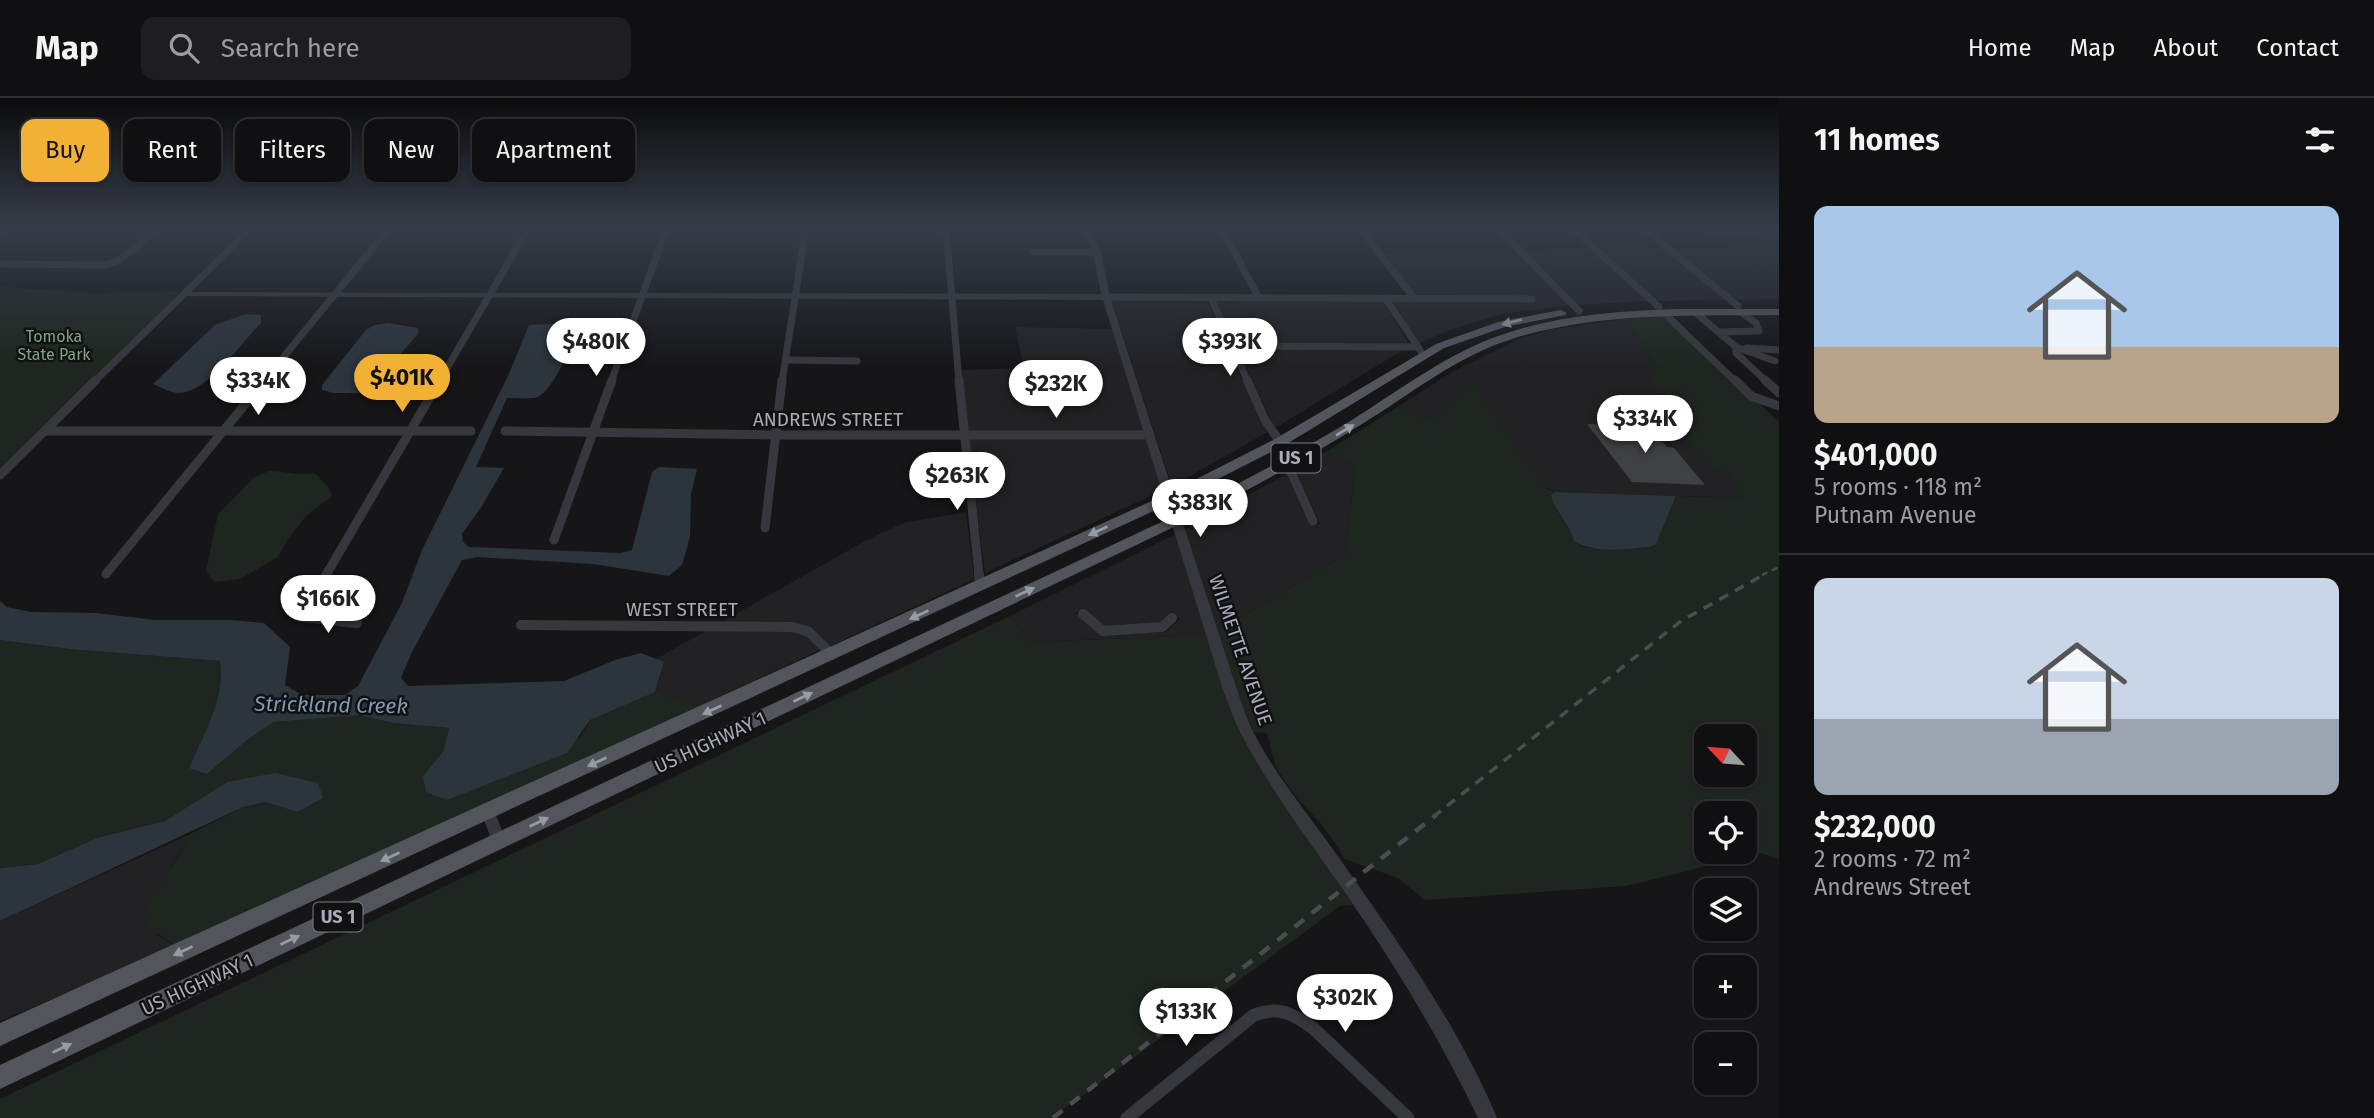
<!DOCTYPE html>
<html lang="en">
<head>
<meta charset="utf-8">
<style>
	:root { --surface:#101012; --page:#1e1e20; --text:#f1f3f6; --muted:#9c9d9f; --line:#303032; --accent:#f2b134 }
	body { margin:0; font-family:"Fira Sans",sans-serif; background:var(--page); color:var(--text); height:100vh; display:flex; flex-direction:column; font-size:26px; white-space:nowrap }
	* { box-sizing:border-box; margin:0 }
	p { font-size:23px; color:var(--muted) }
	.icon { flex:none; width:38px; height:38px; fill:none; stroke:currentColor; stroke-width:2; stroke-linecap:round; stroke-linejoin:round }
	.map { position:relative; flex:1; overflow:hidden }
	.sheet { display:flex; flex-direction:column; background:var(--surface); width:595px }
	.sheet>* { flex:none }
	.guide { position:absolute; left:21px; top:21px; width:665px; height:63px; display:flex; gap:14px }
	.needle { width:46px; rotate:296deg }
	.controls { position:absolute; left:1694px; top:626px; display:grid; gap:14px }
	.controls a { display:grid; place-items:center; width:63px; height:63px; border-radius:14px; background:var(--surface); box-shadow:0 2px 5px #0004,0 0 0 2px var(--line); font-size:35px }
	.price { position:absolute; translate:-50% -60px; padding:0 16px; border-radius:24px; background:#fff; color:#222; font-size:23px; line-height:46px; filter:drop-shadow(0 2px 4px #0008) }
	.price::after { content:''; position:absolute; left:50%; top:42px; width:21px; height:16px; margin-left:-10px; background:inherit; clip-path:polygon(0 0,100% 0,50% 100%) }
	.price.on { background:var(--accent); color:#111 }
	ul { padding:0; list-style:none }
	li { display:grid; align-content:center; gap:14px; height:371px; padding:0 35px }
	li+li { border-top:2px solid var(--line) }
	li span { display:grid; place-items:center; height:217px; border-radius:14px; color:#555 }
	li>.icon { margin-inline-start:auto }
	span .icon { width:126px; height:126px; fill:#fffc; stroke-width:1 }
	li b { font-size:30px }
	h2 { display:flex; justify-content:space-between; align-items:center; height:84px; padding:0 35px; font-size:30px }
	.chip { padding:0 24px; border-radius:14px; background:var(--surface); box-shadow:0 2px 5px #0004,0 0 0 2px var(--line); font-size:24px; line-height:63px }
	.chip.on { background:var(--accent); color:#111 }
	header { display:flex; align-items:center; gap:42px; box-sizing:border-box; height:98px; padding:0 35px; background:var(--surface); border-bottom:2px solid var(--line) }
	header strong { font-size:33px }
	nav { display:flex; gap:38px; margin-inline-start:auto; font-size:24px }
	.search { width:490px; height:63px; background:var(--page); display:flex; align-items:center; gap:18px; box-sizing:border-box; padding:0 24px; border-radius:14px; color:var(--muted); font-size:26px }
	main { display:flex; flex:1; min-height:0 }
	.map>svg:first-child { display:block }
</style>
</head>
<body>
<header>
<strong>Map</strong>
<div class="search"><svg class="icon" aria-label="search" viewBox="0 0 24 24"><circle cx="10" cy="10" r="6"/><path d="M15 15l6 6"/></svg>Search here</div>
<nav><a>Home</a><a>Map</a><a>About</a><a>Contact</a></nav>
</header>
<main>
<div class="map">
<svg width="1779" height="1020" viewBox="0 0 1779 1020">
	<rect width="100%" height="100%" fill="#161618"/>
	<g fill="#222225" fill-rule="evenodd">
		<polygon points="1589,149 1648,203 1577,207 1526,155"/>
		<polygon points="1597,149 1663,149 1726,202 1656,203"/>
		<polygon points="1671,150 1743,152 1767,173 1779,179 1779,201 1734,202"/>
		<polygon points="1384,156 1519,156 1570,207 1502,216 1450,232 1418,246 1391,202 1538,202 1534,199 1417,198"/>
		<polygon points="1111,201 1207,202 1260,322 1268,334 1172,388"/>
		<polygon points="1216,202 1382,202 1410,247 1235,246"/>
		<polygon points="1625,221 1657,270 1707,367 1729,377 1744,400 1555,394 1399,308 1452,274 1519,241 1554,231"/>
		<polygon points="1015,229 1112,231 1144,334 967,333 961,272 1024,270"/>
		<polygon points="1237,251 1403,252 1275,330"/>
		<polygon points="968,339 1146,339 1163,392 985,475"/>
		<polygon points="1329,352 1355,370 1345,457 1217,533 1185,431 1287,376 1309,425 1320,426 1295,372"/>
		<polygon points="966,414 974,481 830,548 813,531 720,525 865,443 903,425"/>
		<path d="M1176,436l30,101 -176,7 -20,-26zM1083,511l22,18 53,-4 12,-10 10,6 -15,13 -59,3 -31,-22z"/>
		<polygon points="706,533 792,533 805,537 820,552 699,608 656,593 664,565 656,561"/>
		<polygon points="186,738 186,746 171,768 157,837 176,848 0,923 0,823"/>
	</g>
	<g fill="#1e261f" fill-rule="evenodd">
		<polygon points="1688,129 1737,129 1779,140 1779,179 1767,173 1743,152 1726,146 1712,145"/>
		<polygon points="0,189 95,195 179,193 173,199 181,200 0,378"/>
		<path d="M1667,218l112,106v437l-19,-6 -134,33 -201,14 -27,-22 -54,-19c-15,-34 -48,-56 -66,-89 -6,-10 -7,-25 -11,-37l-13,-1 -19,-45 -18,-56 128,-76 10,-87 -26,-18 70,-44 29,15 46,-39 73,107 8,3 -4,3c3,17 17,28 23,46l11,6 16,2 49,-2 12,-17 14,-34 67,2 -14,-23 -22,-10 -46,-60 -12,-32 8,-5 -32,-49zM1706,639h39v38h-39zM1706,716h39v38h-39z"/>
		<path d="M269,373c16,0 29,5 45,2l14,13 4,10 -26,20 -18,23 -10,18 -38,22 -26,3 -8,-11 12,-57 35,-36z"/>
		<polygon points="1010,518 1030,544 1206,537 1240,632 1260,670 1353,807 1340,808 1052,1020 0,1020 0,1001"/>
		<path d="M0,542l69,9 151,12c4,38 -15,72 -30,106l17,7 40,-34 27,-18 86,-7 33,8 56,5 -5,22 -21,26 157,-38 10,-18 66,-29 43,15 -523,240 -30,-20 1,-22 39,-60v-8l57,-29 23,-5 31,10 -70,-30 -62,39 -68,17 -59,26 -38,4z"/>
	</g>
	<g fill="#2c353c">
		<path d="M246,216l15,1v8c-20,20 -54,70 -82,70 -8,0 -18,-6 -26,-9l62,-59z"/>
		<path d="M582,224c-8,17 -29,72 -47,76 -9,1 -19,0 -28,0l-31,69 28,1 -22,38 -20,28 1,8 6,5 152,6 11,-3 20,-78 7,-5 38,2 -6,25 -1,43 -8,28 -13,11 -76,-12 -116,-7 -15,3 -50,92 -11,26 7,8 156,-5 51,-21 26,-7 23,9 -9,30 -65,28 -23,33 -120,47 -21,-8 -3,-16 21,-26 5,-22 -56,-5 -33,-8 -86,7 -27,18 -40,34 -18,-6c15,-34 36,-69 31,-107l-151,-12 -69,-9v-39l7,6 24,5 65,1 59,7h76l33,3 26,24 -5,38 17,10h43l13,-9 44,-83 20,-53 86,-174 21,-51z"/>
		<polygon points="388,225 418,230 418,236 366,295 334,295 322,292 322,287 366,232 375,227"/>
		<path d="M1555,394l121,4 -20,48 -6,3c-26,2 -54,7 -76,-6 -6,-20 -19,-28 -23,-46z"/>
		<polygon points="275,675 318,685 323,700 297,714 266,704 243,709 0,823 0,770 38,766 97,740 165,723 227,684"/>
	</g>
	<polygon fill="#404145" points="1587,326 1650,329 1667,349 1674,350 1705,387 1632,384"/>
	<g fill="none" stroke-linecap="round" stroke-linejoin="round">
		<g stroke="#37383d" stroke-width="7">
			<polyline points="946,129 959,284"/>
			<polyline points="1221,129 1259,200"/>
			<polyline points="1359,129 1414,200"/>
			<polyline points="1497,129 1579,213"/>
			<polyline points="1571,129 1659,209"/>
			<polyline points="1642,129 1738,208"/>
			<polyline points="0,135 10,129"/>
			<polyline points="1034,154 1097,154"/>
			<polyline points="0,166 105,167 118,163 161,129"/>
			<polyline points="1106,199 1532,201"/>
			<polyline points="1211,200 1248,284"/>
			<polyline points="1385,200 1420,252"/>
			<polyline points="1696,215 1736,249 1775,263"/>
			<polyline points="1665,216 1736,284"/>
			<polyline points="1719,234 1759,233 1756,225 1742,215"/>
			<polyline points="1231,248 1416,249"/>
			<polyline points="1736,249 1736,255 1767,284"/>
			<polyline points="1747,250 1779,252"/>
			<polyline points="786,262 857,263"/>
			<polyline points="94,284 184,196"/>
			<polyline points="263,284 390,129"/>
			<polyline points="439,284 529,129"/>
			<polyline points="611,284 667,129"/>
			<polyline points="782,284 806,129"/>
		</g>
		<g stroke="#37383d" stroke-width="9">
			<polyline points="959,282 979,477"/>
			<polyline points="1247,282 1265,322 1280,344"/>
			<polyline points="1735,282 1751,298 1779,308"/>
			<polyline points="1765,282 1779,295"/>
			<polyline points="45,333 471,333"/>
			<polyline points="505,333 774,337 1150,337"/>
			<polyline points="1287,365 1313,423"/>
			<polyline points="0,377 96,282"/>
			<polyline points="765,430 782,282"/>
			<polyline points="554,442 612,282"/>
			<polyline points="106,476 265,282"/>
			<polyline points="326,477 440,282"/>
		</g>
		<g stroke="#37383d" stroke-width="10">
			<polyline points="327,476 302,519 357,525"/>
			<polyline points="979,476 980,488"/>
			<polyline points="1083,516 1103,533 1162,529 1172,520"/>
			<polyline points="521,527 793,529 809,534 832,557"/>
			<polyline points="488,714 490,719"/>
		</g>
		<g stroke="#37383d" stroke-width="13">
			<polyline points="489,717 499,743"/>
			<path d="M1127,1020l127,-103c25,-9 38,-2 59,13l95,90"/>
		</g>
		<path fill="#37383d" fill-rule="evenodd" d="M248,129h8l-65,65 910,2 -8,-42 -11,-25h7l12,25 9,45 126,390c5,13 9,27 15,40 22,46 57,86 86,128 57,81 122,171 160,263h-19c-37,-77 -81,-150 -130,-221 -37,-54 -78,-107 -108,-165 -7,-14 -12,-30 -18,-45l-119,-387 -922,-4v-4z"/>
		<g fill="#53555c" fill-rule="evenodd">
			<path d="M1677,211h102v6c-88,1 -179,-3 -264,23 -57,17 -104,56 -153,86 -53,33 -108,63 -163,91l-1199,574v-24l1189,-556c55,-28 110,-57 163,-89 49,-31 97,-68 152,-86 56,-19 115,-23 173,-25z"/>
			<polygon points="1561,212 1567,215 1565,217 1505,229 1444,250 1285,347 1175,403 0,948 0,925 1165,397 1275,341 1436,246 1498,224"/>
		</g>
		<polyline stroke="#4a4c52" stroke-width="2.5" stroke-dasharray="6 5" stroke-linecap="butt" points="1762,477 1779,469"/>
		<polyline stroke="#4a4c52" stroke-width="3.5" stroke-dasharray="10 8" stroke-linecap="butt" points="1433,719 1681,523 1765,476"/>
		<polyline stroke="#4a4c52" stroke-width="4.5" stroke-dasharray="12 10" stroke-linecap="butt" points="1053,1020 1436,717"/>
	</g>
	<defs><path id="oneway-solid" d="M-6-.8H1V-3.2L6.5 0L1 3.2V.8H-6Z" transform="scale(1.75)"/></defs>
	<g fill="#979ba6">
		<use href="#oneway-solid" transform="translate(1512 224) rotate(166)"/>
		<use href="#oneway-solid" transform="translate(1345 332) rotate(-31)"/>
		<use href="#oneway-solid" transform="translate(1098 433) rotate(155)"/>
		<use href="#oneway-solid" transform="translate(1025 494) rotate(-25)"/>
		<use href="#oneway-solid" transform="translate(919 517) rotate(155)"/>
		<use href="#oneway-solid" transform="translate(803 599) rotate(-25)"/>
		<use href="#oneway-solid" transform="translate(712 612) rotate(155)"/>
		<use href="#oneway-solid" transform="translate(597 664) rotate(155)"/>
		<use href="#oneway-solid" transform="translate(539 724) rotate(-25)"/>
		<use href="#oneway-solid" transform="translate(390 759) rotate(155)"/>
		<use href="#oneway-solid" transform="translate(290 842) rotate(-25)"/>
		<use href="#oneway-solid" transform="translate(183 853) rotate(155)"/>
		<use href="#oneway-solid" transform="translate(62 950) rotate(-25)"/>
	</g>
	<linearGradient id="sky" x2="0" y2="1"><stop stop-color="#0c0c0d"/><stop offset="0.48" stop-color="#363c48"/><stop offset="1" stop-color="#363c48" stop-opacity="0"/></linearGradient>
	<rect width="1779" height="271" fill="url(#sky)"/>
	<g text-anchor="middle" stroke-width="5" stroke-linejoin="round" paint-order="stroke">
		<g font-size="16" fill="#7fa381" stroke="#111113">
			<text x="54" y="244">Tomoka<tspan x="54" dy="18">State Park</tspan></text>
		</g>
		<g fill="#111113" stroke="#7b7e86" stroke-width="2">
			<rect x="1271.5" y="345.5" width="49" height="29" rx="5"/>
			<rect x="313.5" y="804.5" width="49" height="29" rx="5"/>
		</g>
		<g font-size="18" font-weight="bold" fill="#a8adb8">
			<text x="1296" y="366">US 1</text>
			<text x="338" y="825">US 1</text>
		</g>
		<g font-size="19" fill="#a8adb8" stroke="#111113">
			<text x="828" y="328">ANDREWS STREET</text>
			<text x="682" y="518">WEST STREET</text>
			<text transform="translate(1241 552) rotate(71)" y="7">WILMETTE AVENUE</text>
			<text transform="translate(710 644) rotate(-25)" y="7">US HIGHWAY 1</text>
			<text transform="translate(197 886) rotate(-25)" y="7">US HIGHWAY 1</text>
		</g>
		<g font-size="21" font-style="italic" fill="#7f9bb3" stroke="#111113">
			<text transform="translate(331 607) rotate(1)" y="7">Strickland Creek</text>
		</g>
	</g>
</svg>
<div class="controls">
<a><svg class="needle" viewBox="-14 -14 28 28"><path d="M0-13l5 13h-10z" fill="#e53935"/><path d="M0 13l5-13h-10z" fill="#9c9d9f"/></svg></a>
<a><svg class="icon" aria-label="locate" viewBox="0 0 24 24"><circle cx="12" cy="12" r="6"/><path d="M12 2v4M12 18v4M2 12h4M18 12h4"/></svg></a>
<a><svg class="icon" aria-label="layers" viewBox="0 0 24 24"><path d="M12 4l9 5-9 5-9-5zM3 14l9 5 9-5"/></svg></a>
<a>+</a>
<a>−</a>
</div>
<b class="price" style="left:596px;top:280px">$480K</b>
<b class="price" style="left:1230px;top:280px">$393K</b>
<b class="price on" style="left:402px;top:316px">$401K</b>
<b class="price" style="left:258px;top:319px">$334K</b>
<b class="price" style="left:1056px;top:322px">$232K</b>
<b class="price" style="left:1645px;top:357px">$334K</b>
<b class="price" style="left:957px;top:414px">$263K</b>
<b class="price" style="left:1200px;top:441px">$383K</b>
<b class="price" style="left:328px;top:537px">$166K</b>
<b class="price" style="left:1345px;top:936px">$302K</b>
<b class="price" style="left:1186px;top:950px">$133K</b>
<div class="guide">
<a class="chip on">Buy</a>
<a class="chip">Rent</a>
<a class="chip">Filters</a>
<a class="chip">New</a>
<a class="chip">Apartment</a>
</div>
</div>
<section class="sheet">
<h2>11 homes<svg class="icon" aria-label="filters" viewBox="0 0 24 24"><path d="M4 7h16M4 17h16"/><circle cx="9" cy="7" r="2"/><circle cx="15" cy="17" r="2"/></svg></h2>
<ul>
<li><span style="background:linear-gradient(#a9c7e8 65%,#b9a48a 0)"><svg class="icon" aria-label="home" viewBox="0 0 24 24"><path d="M3 11l9-7 9 7M6 9v11h12V9"/></svg></span><div><b>$401,000</b><p>5 rooms · 118 m²</p><p>Putnam Avenue</p></div></li>
<li><span style="background:linear-gradient(#c9d6e8 65%,#9aa5b1 0)"><svg class="icon" aria-label="home" viewBox="0 0 24 24"><path d="M3 11l9-7 9 7M6 9v11h12V9"/></svg></span><div><b>$232,000</b><p>2 rooms · 72 m²</p><p>Andrews Street</p></div></li>
</ul>
</section>
</main>
</body>
</html>
